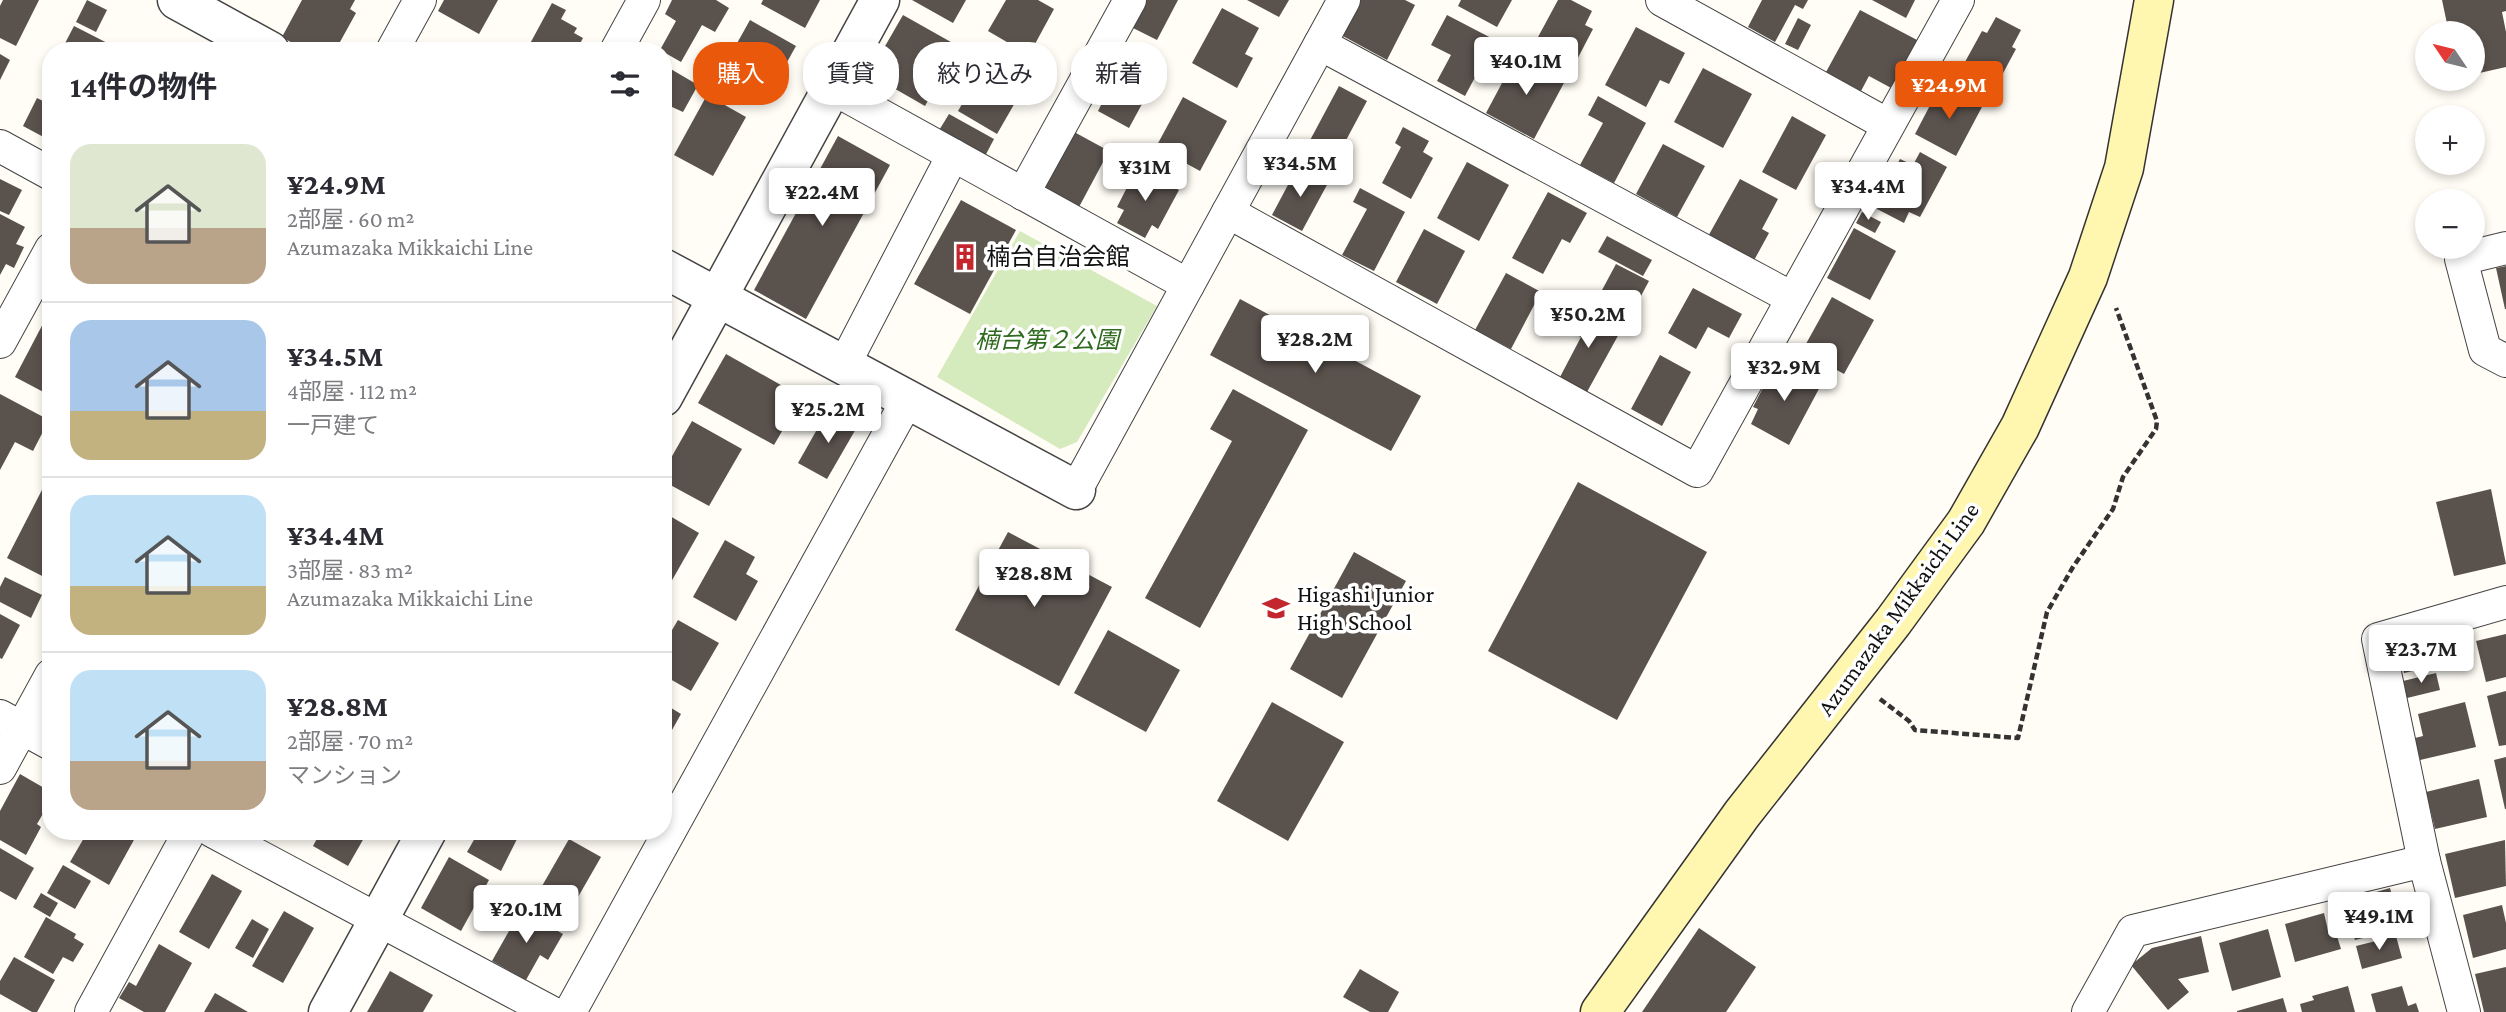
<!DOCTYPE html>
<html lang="ja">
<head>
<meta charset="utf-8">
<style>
	:root { --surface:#fff; --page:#f7f7f7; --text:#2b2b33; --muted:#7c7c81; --line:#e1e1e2; --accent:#ea580c }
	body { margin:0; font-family:"Crimson Pro","Noto Sans JP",serif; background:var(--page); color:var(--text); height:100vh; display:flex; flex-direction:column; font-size:26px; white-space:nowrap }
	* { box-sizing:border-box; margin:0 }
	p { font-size:23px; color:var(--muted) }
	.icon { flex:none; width:38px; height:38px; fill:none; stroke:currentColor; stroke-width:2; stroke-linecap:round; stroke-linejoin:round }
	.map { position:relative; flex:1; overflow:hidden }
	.details { position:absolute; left:42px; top:42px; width:630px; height:798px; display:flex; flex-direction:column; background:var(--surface); border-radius:28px; box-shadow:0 4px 10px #0003 }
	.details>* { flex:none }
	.banner { position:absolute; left:693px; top:42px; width:665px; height:63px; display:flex; gap:14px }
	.needle { width:46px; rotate:305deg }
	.tools { position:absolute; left:2415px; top:21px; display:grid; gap:14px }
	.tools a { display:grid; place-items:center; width:70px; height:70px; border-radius:50%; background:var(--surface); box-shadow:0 4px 10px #0003; font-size:35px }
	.price { position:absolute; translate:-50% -60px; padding:0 16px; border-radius:7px; background:#fff; color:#222; font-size:23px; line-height:46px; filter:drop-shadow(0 2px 4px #0008) }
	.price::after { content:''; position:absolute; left:50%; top:42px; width:21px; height:16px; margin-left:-10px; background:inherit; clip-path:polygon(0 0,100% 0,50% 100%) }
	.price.selected { background:var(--accent); color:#fff }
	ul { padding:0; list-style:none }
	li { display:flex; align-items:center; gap:21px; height:175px; padding:0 28px }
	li+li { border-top:2px solid var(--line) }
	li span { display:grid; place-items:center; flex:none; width:196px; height:140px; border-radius:21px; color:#555 }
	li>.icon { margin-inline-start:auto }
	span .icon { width:84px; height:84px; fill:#fffc; stroke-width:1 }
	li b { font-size:30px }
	h2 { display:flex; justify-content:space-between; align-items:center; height:84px; padding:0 28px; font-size:30px }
	.tag { padding:0 24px; border-radius:28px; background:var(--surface); box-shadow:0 4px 10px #0003; font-size:24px; line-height:63px }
	.tag.selected { background:var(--accent); color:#fff }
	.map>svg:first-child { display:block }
</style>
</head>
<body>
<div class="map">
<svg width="2506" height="1012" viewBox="0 0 2506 1012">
	<rect width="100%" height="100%" fill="#fffdf5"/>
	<polygon fill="#d5ebbd" points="1020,231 1157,306 1077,442 1060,449 937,377"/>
	<g fill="#5a524d">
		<polygon points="3,0 39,0 16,46 0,38 0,6"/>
		<polygon points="87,0 107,10 96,32 76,22"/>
		<polygon points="302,0 355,0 350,9 356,13 335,51 306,51 282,37"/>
		<polygon points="444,0 498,0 479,34 438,11"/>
		<polygon points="672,0 716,0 729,8 715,32 702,25 681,62 660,50 676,21 665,14"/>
		<polygon points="763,0 820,0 805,28 761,4"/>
		<polygon points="912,0 966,0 953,23"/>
		<polygon points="1006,0 1038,0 1054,9 1029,55 988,31"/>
		<polygon points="1135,0 1178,0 1157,40 1127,25"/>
		<polygon points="1247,0 1289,0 1279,17"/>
		<polygon points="1360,0 1405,0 1415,5 1387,60 1341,35"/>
		<polygon points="1461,0 1512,0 1497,27 1458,6"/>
		<polygon points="1558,0 1571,0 1592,11 1585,25 1593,29 1571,71 1531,50"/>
		<polygon points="1762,0 1808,0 1803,9 1795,5 1775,42 1748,27"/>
		<polygon points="1872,0 1915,0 1906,18"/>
		<polygon points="2442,0 2506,0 2506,11 2502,12 2506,32 2506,67 2475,74 2473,33 2449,33"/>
		<polygon points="552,3 566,10 561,19 577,28 574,33 583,38 576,51 526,51"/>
		<polygon points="1222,8 1259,28 1245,54 1253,58 1237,88 1192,63"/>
		<polygon points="1860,10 1919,41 1893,89 1869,76 1861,91 1826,72"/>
		<polygon points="903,15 958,46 925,106 869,74"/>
		<polygon points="1447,15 1495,40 1465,96 1437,81 1451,55 1431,45"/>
		<polygon points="1996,17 2021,30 2012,47 2016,49 1994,90 1960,71 1982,31 1987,33"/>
		<polygon points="1798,18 1811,25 1798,50 1785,44"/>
		<polygon points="750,20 796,46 763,105 717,79"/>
		<polygon points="74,26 119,49 118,51 61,51"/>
		<polygon points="1636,27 1685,53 1669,84 1660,80 1646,107 1605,85"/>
		<polygon points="1117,43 1162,67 1129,128 1098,111 1105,97 1092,91"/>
		<polygon points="0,54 10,60 0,80"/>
		<polygon points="1517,55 1565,81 1534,139 1486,113"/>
		<polygon points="985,64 1024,87 997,134 958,111"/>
		<polygon points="669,68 698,85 683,112 672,107 663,123 663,77"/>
		<polygon points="1703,68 1752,94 1723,148 1674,122"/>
		<polygon points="1339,86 1367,101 1336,159 1308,144"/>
		<polygon points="1956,90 1983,105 1956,156 1915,134 1936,94 1949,101"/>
		<polygon points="707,95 746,117 713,176 674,155"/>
		<polygon points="1598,96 1646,123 1614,183 1580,165 1603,123 1588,115"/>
		<polygon points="1183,97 1227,121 1200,171 1156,147"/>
		<polygon points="37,98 51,105 51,141 23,126"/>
		<polygon points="949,114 994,139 984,158 938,132"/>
		<polygon points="1792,116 1826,135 1796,190 1762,172"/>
		<polygon points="1065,127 1109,151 1079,207 1035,183"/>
		<polygon points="1403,127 1429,141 1423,152 1433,158 1411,199 1382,183 1401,147 1395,143"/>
		<polygon points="838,136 890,165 806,319 754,290"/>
		<polygon points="1663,144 1705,166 1677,217 1636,194"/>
		<polygon points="1920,152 1947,167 1920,217 1909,212 1904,223 1877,209 1883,198 1880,197 1900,159 1913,165"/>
		<polygon points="1467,162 1509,185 1479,241 1437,218"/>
		<polygon points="1298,166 1328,183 1302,231 1272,215"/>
		<polygon points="1137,168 1179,190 1158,229 1152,225 1145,238 1117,223 1124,210 1117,207"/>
		<polygon points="0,179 22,190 9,215 0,211"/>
		<polygon points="1740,179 1778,199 1762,229 1769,233 1752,264 1706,240"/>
		<polygon points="1360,188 1405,212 1374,271 1342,255 1367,209 1353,202"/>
		<polygon points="1548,192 1587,213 1570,243 1562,239 1543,274 1512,258"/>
		<polygon points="961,200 1016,230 970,314 914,284"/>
		<polygon points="1862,212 1881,222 1875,233 1856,223"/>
		<polygon points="0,214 25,227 16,244 24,247 14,268 6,264 0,275"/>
		<polygon points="1854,228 1896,251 1870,300 1827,278"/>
		<polygon points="1424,229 1465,251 1437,304 1396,282"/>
		<polygon points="1607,236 1652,260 1643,276 1598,252"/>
		<polygon points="1616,264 1649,281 1627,322 1594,305"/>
		<polygon points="2506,266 2506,309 2505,309 2496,268"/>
		<polygon points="1506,273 1541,292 1511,349 1475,330"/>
		<polygon points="1693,288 1742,314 1729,338 1708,327 1696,349 1668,333"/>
		<polygon points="1832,297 1874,320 1844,374 1802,351"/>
		<polygon points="1240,299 1421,396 1391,451 1210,355"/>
		<polygon points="1578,309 1620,332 1587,392 1560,377 1581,337 1567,330"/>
		<polygon points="46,318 51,320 51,396 15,377"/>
		<polygon points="726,354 802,397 774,445 698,403"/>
		<polygon points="1660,355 1691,372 1662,426 1631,409"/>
		<polygon points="1777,361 1821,385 1789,445 1751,424 1758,409 1753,407"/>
		<polygon points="1233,389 1308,430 1200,628 1145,598 1232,441 1210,429"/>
		<polygon points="0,394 49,420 33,451 15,442 0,470"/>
		<polygon points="828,410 857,427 827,479 798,463"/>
		<polygon points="692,421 742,449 709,506 663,481 663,472"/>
		<polygon points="1578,482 1707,552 1617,720 1488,651"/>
		<polygon points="45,484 51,487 51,574 48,579 7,558"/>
		<polygon points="2491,489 2506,564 2454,576 2436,502"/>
		<polygon points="663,512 699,533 671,582 663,578"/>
		<polygon points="1008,532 1112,587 1059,686 955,630"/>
		<polygon points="725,540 755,557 746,574 758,581 736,621 693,597"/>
		<polygon points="1354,552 1406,581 1342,698 1290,669"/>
		<polygon points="5,577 42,595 31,618 0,602 0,587"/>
		<polygon points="0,614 20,625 2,659 0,658"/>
		<polygon points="678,620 719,643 691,691 663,675 663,645"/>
		<polygon points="1108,630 1180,670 1146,732 1074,693"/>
		<polygon points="2445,631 2452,662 2404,673 2397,643"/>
		<polygon points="2506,634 2506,677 2486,682 2476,641"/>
		<polygon points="2436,673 2440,690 2407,698 2403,681"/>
		<polygon points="2506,691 2506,745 2499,746 2487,696"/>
		<polygon points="1272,702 1344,742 1288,841 1217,801"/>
		<polygon points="2465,702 2476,747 2420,760 2415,738 2423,736 2418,714"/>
		<polygon points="663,703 681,714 663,746"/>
		<polygon points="2506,757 2506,809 2505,809 2494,760"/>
		<polygon points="20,774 51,792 51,800 37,824 41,827 26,855 0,840 0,811"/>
		<polygon points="2479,779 2487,817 2435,829 2426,792"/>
		<polygon points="88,831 123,831 135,838 109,885 70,862"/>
		<polygon points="321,831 368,831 348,866 313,846"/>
		<polygon points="479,831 521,831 501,871 467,852"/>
		<polygon points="569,839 601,857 570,911 538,893"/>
		<polygon points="2505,840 2506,886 2455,898 2445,854"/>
		<polygon points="0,848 34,868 16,900 0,891"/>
		<polygon points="449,857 489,880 461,931 421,908"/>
		<polygon points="63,865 91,881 75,909 47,893"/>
		<polygon points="212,874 242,891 209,949 179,932"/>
		<polygon points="2390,888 2396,911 2382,915 2387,932 2355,940 2344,901"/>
		<polygon points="41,893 58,903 50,917 33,907"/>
		<polygon points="2502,905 2506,923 2506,949 2473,958 2463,915"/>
		<polygon points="521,910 563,934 548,960 540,955 526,980 492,961"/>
		<polygon points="284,911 314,928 283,983 252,966"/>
		<polygon points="2324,913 2329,935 2336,933 2341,949 2295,962 2285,924"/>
		<polygon points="46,917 76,934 74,938 84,944 73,962 63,957 53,974 24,957"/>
		<polygon points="252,919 269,929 253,958 235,948"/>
		<polygon points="1699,928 1756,967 1726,1012 1642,1012"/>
		<polygon points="2268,929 2281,977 2232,991 2219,943"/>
		<polygon points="2201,936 2209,972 2178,979 2189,992 2168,1010 2131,965 2152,948"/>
		<polygon points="2396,936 2402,958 2362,969 2356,946"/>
		<polygon points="159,944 192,963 165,1012 144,1012 119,998 129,982 136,986"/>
		<polygon points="14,957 55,980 37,1012 32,1012 0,994 0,981"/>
		<polygon points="2506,967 2506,1012 2484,1012 2475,974"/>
		<polygon points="1360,969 1399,992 1388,1012 1370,1012 1343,997"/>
		<polygon points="390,971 433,995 423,1012 367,1012"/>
		<polygon points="2348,986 2355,1012 2302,1012 2300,1004 2314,1000 2312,996"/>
		<polygon points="2402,986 2408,1006 2416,1003 2419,1012 2376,1012 2371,994"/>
		<polygon points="215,993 248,1012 204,1012"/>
		<polygon points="2283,998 2287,1012 2237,1012 2237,1011"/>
	</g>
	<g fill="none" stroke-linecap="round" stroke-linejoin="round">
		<defs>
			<g id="minor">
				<polyline points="1662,0 1888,125"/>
				<polyline points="1320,44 1792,298"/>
				<polyline points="392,51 420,0"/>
				<polyline points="616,51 644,0"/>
				<polyline points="832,88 1188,285"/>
				<polyline points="0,146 51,174"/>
				<polyline points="1023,194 1130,0"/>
				<polyline points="1228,212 1697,471 1958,0"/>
				<polyline points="2506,248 2461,259 2485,350 2506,361"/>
				<polyline points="0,342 51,249"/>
				<polyline points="844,365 953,155"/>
				<polyline points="1076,490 1344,0"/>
				<polyline points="0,716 51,744"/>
				<polyline points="0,768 51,675"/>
				<polyline points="212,831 551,1012"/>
				<polyline points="91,1012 190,831"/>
				<polyline points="570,1012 908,399"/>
				<polyline points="2088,1012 2133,931 2424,861"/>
				<polyline points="2464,1012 2424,861 2378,639 2506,602"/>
			</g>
			<g id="tertiary">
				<polyline points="177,0 270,51"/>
				<polyline points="663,268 1076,490"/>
				<polyline points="663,397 880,0"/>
				<polyline points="328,1012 427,831"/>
			</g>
			<polyline id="secondary" points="1600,1012 1742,814 1893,622 1966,522 2020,427 2088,277 2124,168 2154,0"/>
		</defs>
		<use href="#minor" stroke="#444" stroke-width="34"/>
		<use href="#tertiary" stroke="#444" stroke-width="41"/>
		<use href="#secondary" stroke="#333" stroke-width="41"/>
		<polyline stroke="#333" stroke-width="4.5" stroke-dasharray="7 3.5" stroke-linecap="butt" points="1880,699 1909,721 1915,730 2018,738 2047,612 2073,567 2113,509 2123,477 2156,429 2157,421 2116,308"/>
		<use href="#minor" stroke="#fff" stroke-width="32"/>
		<use href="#tertiary" stroke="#fff" stroke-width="38"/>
		<use href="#secondary" stroke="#fff6b0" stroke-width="38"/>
	</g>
	<defs>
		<symbol id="building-bare" viewBox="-9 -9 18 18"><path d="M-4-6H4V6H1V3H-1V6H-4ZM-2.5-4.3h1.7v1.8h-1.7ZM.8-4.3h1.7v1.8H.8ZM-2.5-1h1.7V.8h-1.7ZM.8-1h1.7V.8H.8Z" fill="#c4262e" stroke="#fff" stroke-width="2.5" paint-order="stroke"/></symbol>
		<symbol id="school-bare" viewBox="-9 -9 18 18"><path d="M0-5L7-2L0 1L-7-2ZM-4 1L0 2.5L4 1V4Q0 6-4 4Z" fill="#c4262e" stroke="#fff" stroke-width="2.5" paint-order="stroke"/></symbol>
	</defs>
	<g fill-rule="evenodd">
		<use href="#building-bare" x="946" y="238" width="38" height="38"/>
		<use href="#school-bare" x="1257" y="589" width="38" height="38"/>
	</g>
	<g text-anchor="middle" stroke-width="7" stroke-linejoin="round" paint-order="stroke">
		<g font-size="24" fill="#111" stroke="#fff" text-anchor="start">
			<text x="986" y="265">楠台自治会館</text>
			<text x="1297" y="602">Higashi Junior<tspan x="1297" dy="28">High School</tspan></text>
		</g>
		<g font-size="24" font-style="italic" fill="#2f6b1f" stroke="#fff">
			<text x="1047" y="348">楠台第２公園</text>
		</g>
		<g font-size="24" fill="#111" stroke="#fff">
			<text transform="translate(1898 609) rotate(-54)" y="8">Azumazaka Mikkaichi Line</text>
		</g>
	</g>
</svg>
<div class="tools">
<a><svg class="needle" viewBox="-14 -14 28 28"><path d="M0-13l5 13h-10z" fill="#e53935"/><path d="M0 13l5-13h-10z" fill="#7c7c81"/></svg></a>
<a>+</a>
<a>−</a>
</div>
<b class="price" style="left:1526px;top:97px">¥40.1M</b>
<b class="price selected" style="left:1949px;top:121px">¥24.9M</b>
<b class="price" style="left:1300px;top:199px">¥34.5M</b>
<b class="price" style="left:1145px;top:203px">¥31M</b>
<b class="price" style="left:1868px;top:222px">¥34.4M</b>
<b class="price" style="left:822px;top:228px">¥22.4M</b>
<b class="price" style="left:1588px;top:350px">¥50.2M</b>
<b class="price" style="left:1315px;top:375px">¥28.2M</b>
<b class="price" style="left:1784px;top:403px">¥32.9M</b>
<b class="price" style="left:828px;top:445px">¥25.2M</b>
<b class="price" style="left:1034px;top:609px">¥28.8M</b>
<b class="price" style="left:2421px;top:685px">¥23.7M</b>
<b class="price" style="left:526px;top:945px">¥20.1M</b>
<b class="price" style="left:2379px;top:952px">¥49.1M</b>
<div class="banner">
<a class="tag selected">購入</a>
<a class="tag">賃貸</a>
<a class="tag">絞り込み</a>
<a class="tag">新着</a>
</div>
<section class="details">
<h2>14件の物件<svg class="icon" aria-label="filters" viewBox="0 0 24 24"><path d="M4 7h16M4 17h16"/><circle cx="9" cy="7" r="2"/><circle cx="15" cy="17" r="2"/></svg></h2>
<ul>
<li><span style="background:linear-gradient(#dfe7d0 60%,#b9a48a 0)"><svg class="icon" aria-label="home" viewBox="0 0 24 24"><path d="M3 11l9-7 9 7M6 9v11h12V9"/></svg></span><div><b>¥24.9M</b><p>2部屋 · 60 m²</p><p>Azumazaka Mikkaichi Line</p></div></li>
<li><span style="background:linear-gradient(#a9c7e8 65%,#c2b280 0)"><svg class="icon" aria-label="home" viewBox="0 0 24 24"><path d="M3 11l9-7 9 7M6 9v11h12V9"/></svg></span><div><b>¥34.5M</b><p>4部屋 · 112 m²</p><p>一戸建て</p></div></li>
<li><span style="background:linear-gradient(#bfe0f5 65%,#c2b280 0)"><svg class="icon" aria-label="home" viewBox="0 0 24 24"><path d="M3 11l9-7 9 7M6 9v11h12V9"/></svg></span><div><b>¥34.4M</b><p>3部屋 · 83 m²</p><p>Azumazaka Mikkaichi Line</p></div></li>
<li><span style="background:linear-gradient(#bfe0f5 65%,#b9a48a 0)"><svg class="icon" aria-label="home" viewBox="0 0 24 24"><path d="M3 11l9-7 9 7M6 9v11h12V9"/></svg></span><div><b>¥28.8M</b><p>2部屋 · 70 m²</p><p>マンション</p></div></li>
</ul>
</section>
</div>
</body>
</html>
